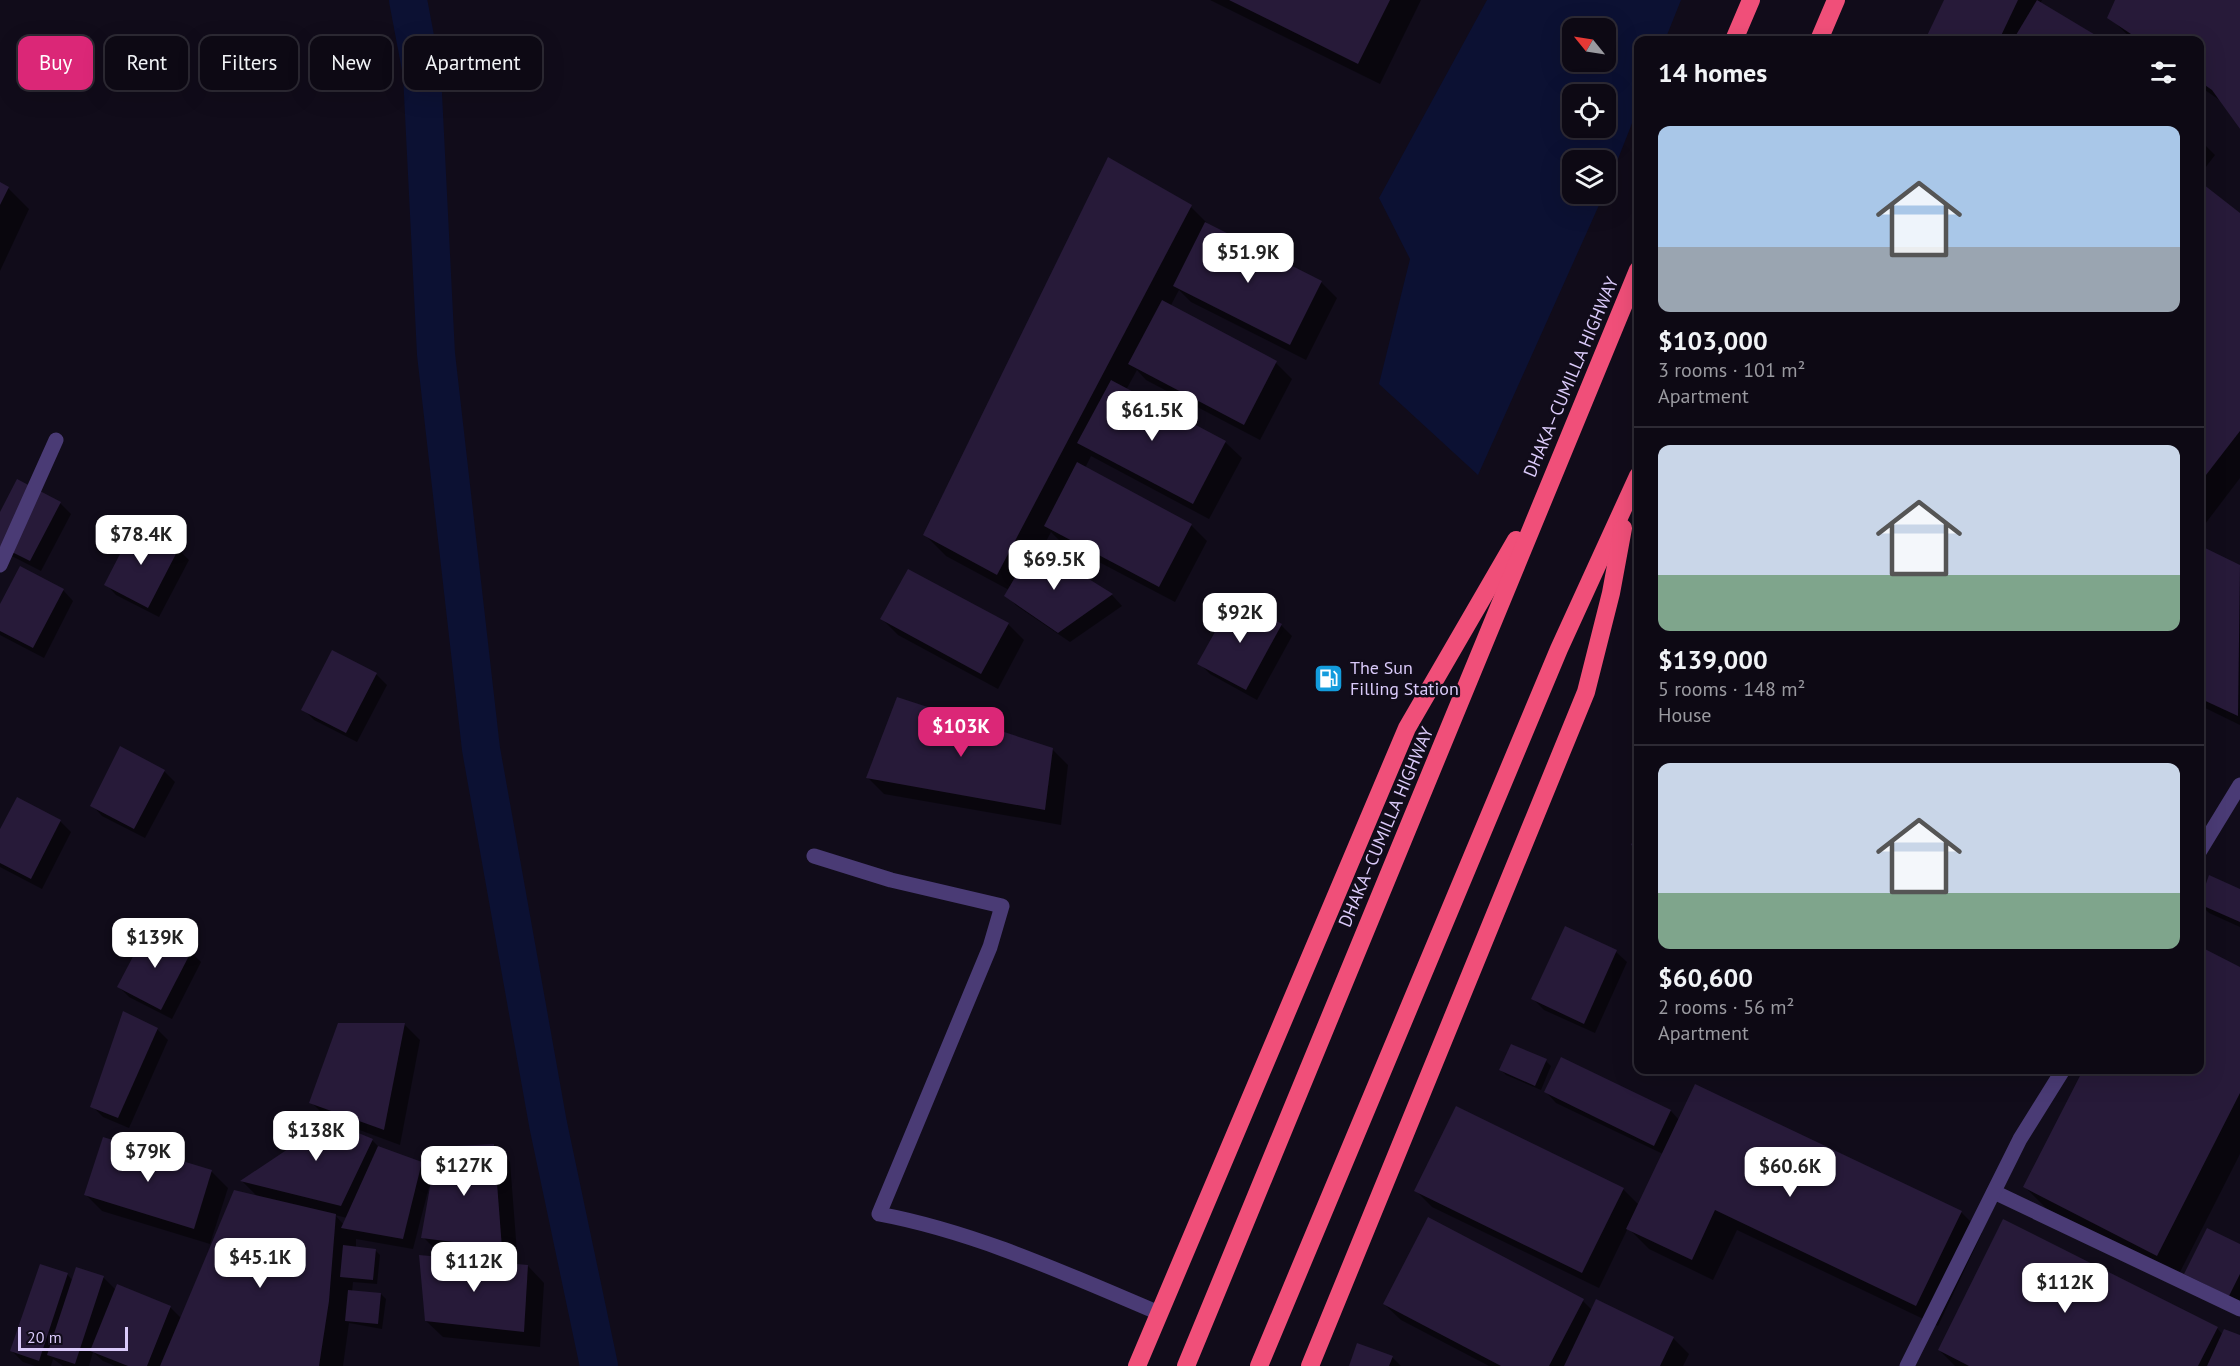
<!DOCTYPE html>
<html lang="en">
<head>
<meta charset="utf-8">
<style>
	:root { --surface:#0d0914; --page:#1b1722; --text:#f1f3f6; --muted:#9a9aa0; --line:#2d2a34; --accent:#db2777 }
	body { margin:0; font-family:"PT Sans",sans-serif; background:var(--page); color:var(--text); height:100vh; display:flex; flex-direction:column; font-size:22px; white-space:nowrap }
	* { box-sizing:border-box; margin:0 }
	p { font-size:20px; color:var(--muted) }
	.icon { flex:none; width:33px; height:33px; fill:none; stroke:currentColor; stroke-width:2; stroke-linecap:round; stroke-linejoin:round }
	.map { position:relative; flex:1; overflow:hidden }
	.panel { position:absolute; left:1634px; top:36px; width:570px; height:1038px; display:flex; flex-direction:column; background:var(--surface); border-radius:12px; box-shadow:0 6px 24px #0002,0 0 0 2px var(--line) }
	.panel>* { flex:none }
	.guide { position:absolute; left:18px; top:36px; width:570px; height:54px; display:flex; gap:12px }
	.needle { width:39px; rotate:300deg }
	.buttons { position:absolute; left:1562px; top:18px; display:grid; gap:12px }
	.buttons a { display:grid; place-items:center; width:54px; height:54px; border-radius:12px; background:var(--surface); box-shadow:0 6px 24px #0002,0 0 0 2px var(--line); font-size:30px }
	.scale { position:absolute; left:18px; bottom:15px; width:110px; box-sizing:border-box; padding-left:6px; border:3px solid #dacafa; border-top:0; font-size:16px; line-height:21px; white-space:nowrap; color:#dacafa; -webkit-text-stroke:4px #110c1a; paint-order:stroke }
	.price { position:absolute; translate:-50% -51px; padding:0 14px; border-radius:12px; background:#fff; color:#222; font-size:20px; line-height:39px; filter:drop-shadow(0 2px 3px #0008) }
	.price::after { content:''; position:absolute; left:50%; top:36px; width:18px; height:14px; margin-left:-9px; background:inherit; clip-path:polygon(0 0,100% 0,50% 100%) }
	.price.active { background:var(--accent); color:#fff }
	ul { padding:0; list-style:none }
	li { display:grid; align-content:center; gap:12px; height:318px; padding:0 24px }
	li+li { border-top:2px solid var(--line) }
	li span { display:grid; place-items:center; height:186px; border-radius:12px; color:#555 }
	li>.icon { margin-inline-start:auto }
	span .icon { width:108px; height:108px; fill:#fffc; stroke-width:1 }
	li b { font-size:26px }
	h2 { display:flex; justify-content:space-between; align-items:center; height:72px; padding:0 24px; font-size:26px }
	.chip { padding:0 21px; border-radius:12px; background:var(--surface); box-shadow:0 6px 24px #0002,0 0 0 2px var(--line); font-size:21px; line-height:54px }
	.chip.active { background:var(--accent); color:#fff }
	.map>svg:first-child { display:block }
</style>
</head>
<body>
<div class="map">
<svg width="2240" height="1366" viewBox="0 0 2240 1366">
	<rect width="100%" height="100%" fill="#110c1a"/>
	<path fill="#0c1133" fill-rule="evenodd" d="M1487,0h194l-16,40h-27v68l-33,84v-32h-33v34h32l-126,281 -99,-91 31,-125 -31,-61zM1572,28h33v34h-33zM1572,94h33v34h-33z"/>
	<g fill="#0007" fill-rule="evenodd">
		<polygon points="1210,0 1421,0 1380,84"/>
		<polygon points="1946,0 2042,0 2040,4 2100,40 1926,40"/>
		<polygon points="2116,0 2240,0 2240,129 2221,101 2199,86 2199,40 2133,40 2109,17"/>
		<polygon points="2199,139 2215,155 2199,176"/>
		<polygon points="2199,183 2240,215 2240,478 2199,532"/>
		<polygon points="0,184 8,188 29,209 0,271"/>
		<polygon points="1191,207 1211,227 1321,282 1337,298 1306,360 1191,302 1179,290 1170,307 1276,363 1292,379 1260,440 1146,380 1137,370 1126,390 1225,442 1242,458 1209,519 1091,456 1085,468 1191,525 1207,541 1175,602 1061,542 1051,532 1041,551 1112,595 1122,606 1070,642 1017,606 1006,595 1009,590 946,556 925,535"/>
		<polygon points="60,503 71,514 41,571 0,550 0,515"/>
		<polygon points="2199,547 2240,567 2240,725 2199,705"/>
		<polygon points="178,549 189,560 159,617 116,595 106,584"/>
		<polygon points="63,590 73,601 44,658 0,635 0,607"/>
		<polygon points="882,619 1008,624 1024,640 998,689 898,635"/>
		<polygon points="1281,625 1292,636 1257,700 1210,674 1199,663"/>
		<polygon points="376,674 387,685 357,742 314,720 303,709"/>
		<polygon points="1052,749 1068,765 1061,825 884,794 868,778"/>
		<polygon points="164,771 175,782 145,838 102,816 92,805"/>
		<polygon points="60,821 71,832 42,889 0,867 0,833"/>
		<polygon points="2210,877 2240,891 2240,927 2209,913 2199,903"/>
		<polygon points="1566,928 1616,952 1627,962 1595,1033 1544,1010 1533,999"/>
		<polygon points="2199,948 2240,969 2240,1154 2178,1276 2046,1208 2025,1187 2085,1070 2199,1070"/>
		<polygon points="191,952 201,962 172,1019 129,997 119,987"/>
		<polygon points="404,1024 420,1040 400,1145 327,1118 311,1102"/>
		<polygon points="157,1029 168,1040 129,1128 103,1117 92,1106"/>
		<polygon points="1512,1046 1546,1061 1551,1066 1541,1090 1506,1075 1501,1070"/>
		<polygon points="1562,1059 1671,1111 1679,1120 1961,1212 1982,1233 1938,1326 1737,1230 1713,1280 1649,1249 1628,1228 1599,1288 1432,1207 1416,1191 1623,1189 1639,1205 1663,1154 1556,1103 1546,1092"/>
		<path d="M306,1113l66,27 9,9 40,14 12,12 61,-30 16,17 8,103 10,1 16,17 -4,64 -97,-10 -17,-16 76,-60 -63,-8 -16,-16 8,-50h-2l-16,62 -57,-10v9l19,2 5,5 -3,29 -24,-2 -1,10 29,2 5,5 -4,30 -33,-6 -6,43h-228l-12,-5 -10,-9 -4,14h-26l-10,-7 -2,7h-16l-12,-4 -11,-11 55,-77 6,7 4,-12 27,9 12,12 54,17 12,12 77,-121 -17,-17 47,-31zM335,1215l12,3 -3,7z"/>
		<polygon points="104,1139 212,1172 228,1188 210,1244 102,1211 86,1195"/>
		<polygon points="2240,1246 2240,1305 2196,1284"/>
		<polygon points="1583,1301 1592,1310 1673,1338 1689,1354 1683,1366 1489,1366 1401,1320 1384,1304"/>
		<polygon points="2217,1328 2223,1335 2240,1337 2240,1366 1955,1366 1939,1350"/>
		<polygon points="1392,1357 1401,1366 1350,1366"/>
	</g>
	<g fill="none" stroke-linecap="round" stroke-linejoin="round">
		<polyline stroke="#0c1133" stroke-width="38" points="408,0 422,74 436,354 481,749 548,1124 599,1366"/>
	</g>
	<g fill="#271a39">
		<polygon points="1229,0 1390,0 1358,64"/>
		<polygon points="1944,0 2018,0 1999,40 1925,40"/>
		<polygon points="2037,0 2097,36 2094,40 2013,40"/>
		<polygon points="2115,0 2240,0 2240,129 2212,90 2199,81 2199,40 2140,40 2107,18"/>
		<polygon points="1108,157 1192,205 997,575 923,535"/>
		<polygon points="2199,181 2240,213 2240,431 2199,484"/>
		<polygon points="0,182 9,187 0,205"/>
		<polygon points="1205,222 1322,281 1290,345 1173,286"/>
		<polygon points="1162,300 1277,361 1244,425 1128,364"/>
		<polygon points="1111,380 1226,441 1193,504 1077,443"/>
		<polygon points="1077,462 1192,524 1159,587 1044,526"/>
		<polygon points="17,479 61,502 30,561 0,546 0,512"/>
		<polygon points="135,525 179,548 148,608 104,585"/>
		<polygon points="1034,545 1113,594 1058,633 1004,596"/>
		<polygon points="2199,545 2240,565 2238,716 2199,698"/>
		<polygon points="20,566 64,589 33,648 0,631 0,604"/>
		<polygon points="908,569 1009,623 981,674 880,619"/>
		<polygon points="1234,598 1282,624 1246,690 1197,664"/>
		<polygon points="332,650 377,673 346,733 301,710"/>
		<polygon points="897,697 1053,748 1045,810 866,778"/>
		<polygon points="120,746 165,770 134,829 90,806"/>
		<polygon points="17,797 61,820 31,879 0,863 0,829"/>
		<polygon points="1638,830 1638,848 1631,845"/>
		<polygon points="2209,875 2240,889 2240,922 2199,904"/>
		<polygon points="1565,926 1617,950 1584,1024 1531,999"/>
		<polygon points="148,928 192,950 161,1010 117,987"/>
		<polygon points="2199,946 2240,967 2240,1093 2157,1256 2023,1187 2083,1070 2199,1070"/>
		<polygon points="123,1011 158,1028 118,1118 90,1107"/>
		<polygon points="338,1023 405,1023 384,1130 309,1103"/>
		<polygon points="1511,1044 1547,1059 1535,1086 1499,1070"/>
		<polygon points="1561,1057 1671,1110 1654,1146 1544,1092"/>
		<polygon points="1695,1084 1962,1211 1916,1306 1715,1210 1692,1260 1626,1229"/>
		<polygon points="1456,1106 1624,1188 1582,1273 1414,1191"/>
		<polygon points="305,1111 373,1139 341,1206 240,1181 288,1149"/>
		<polygon points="103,1137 212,1170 194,1229 84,1195"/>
		<polygon points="494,1144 502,1248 421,1238 437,1147"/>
		<polygon points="378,1146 422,1162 403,1239 341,1228"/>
		<polygon points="234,1190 336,1214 329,1301 319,1366 160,1366"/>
		<polygon points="1428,1217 1584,1299 1549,1366 1501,1366 1383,1304"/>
		<polygon points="2003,1219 2218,1327 2198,1366 1969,1366 1938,1350"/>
		<polygon points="2207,1228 2240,1244 2240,1274 2229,1296 2184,1274"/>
		<polygon points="343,1245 376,1249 373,1280 340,1277"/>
		<polygon points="419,1255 528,1265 524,1332 425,1321"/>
		<polygon points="40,1264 68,1273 39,1361 10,1351"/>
		<polygon points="76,1267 104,1276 75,1364 47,1355"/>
		<polygon points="117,1284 171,1306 147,1366 128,1366 90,1351"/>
		<polygon points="348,1290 381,1293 378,1324 345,1321"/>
		<polygon points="1596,1299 1674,1337 1660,1366 1564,1366"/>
		<polygon points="2224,1329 2240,1335 2240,1366 2207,1366"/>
		<polygon points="1357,1343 1393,1356 1389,1366 1349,1366"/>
	</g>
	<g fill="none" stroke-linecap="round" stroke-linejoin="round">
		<g stroke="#4a3b75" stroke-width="15">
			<polyline points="0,565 56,440"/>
			<polyline points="2199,852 2240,785"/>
			<path d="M814,856l77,24 111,26 -12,41 -111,267c97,18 190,61 280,99"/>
			<polyline points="1994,1192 2240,1309"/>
			<polyline points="1907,1366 2020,1139 2063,1070"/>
		</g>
		<g stroke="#f04f79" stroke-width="18">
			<polyline points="1734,40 1751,0"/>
			<polyline points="1819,40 1836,0"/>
			<polyline points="1137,1366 1407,728 1516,540"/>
			<polyline points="1186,1366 1638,270"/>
			<polyline points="1259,1366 1559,649 1638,476"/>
			<polyline points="1310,1366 1586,692 1611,593 1623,528"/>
		</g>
	</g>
	<defs>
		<symbol id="fuel-square" viewBox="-11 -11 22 22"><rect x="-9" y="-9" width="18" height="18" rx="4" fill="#139cdd" stroke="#110c1a"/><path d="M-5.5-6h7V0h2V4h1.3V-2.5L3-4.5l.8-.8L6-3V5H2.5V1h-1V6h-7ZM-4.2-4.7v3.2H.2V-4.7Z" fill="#fff"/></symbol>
	</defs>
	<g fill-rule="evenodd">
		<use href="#fuel-square" x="1312" y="662" width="33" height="33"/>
	</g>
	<g text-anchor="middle" stroke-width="5" stroke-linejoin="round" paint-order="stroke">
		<g font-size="18" fill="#dacafa" stroke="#110c1a">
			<text transform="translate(1571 377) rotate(-67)" y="6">DHAKA–CUMILLA HIGHWAY</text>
			<text transform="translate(1386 827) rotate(-67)" y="6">DHAKA–CUMILLA HIGHWAY</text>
		</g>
		<g font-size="18" fill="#dacafa" stroke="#110c1a" text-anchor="start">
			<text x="1350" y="674">The Sun<tspan x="1350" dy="21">Filling Station</tspan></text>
		</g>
	</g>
</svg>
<div class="buttons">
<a><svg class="needle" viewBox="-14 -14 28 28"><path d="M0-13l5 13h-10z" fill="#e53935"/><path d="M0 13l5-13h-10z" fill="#9a9aa0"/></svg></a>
<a><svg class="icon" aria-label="locate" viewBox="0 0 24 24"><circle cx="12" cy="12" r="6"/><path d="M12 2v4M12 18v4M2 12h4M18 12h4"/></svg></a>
<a><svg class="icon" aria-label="layers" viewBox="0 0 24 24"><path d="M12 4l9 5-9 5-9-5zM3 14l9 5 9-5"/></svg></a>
</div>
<div class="scale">20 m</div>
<b class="price" style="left:1248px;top:284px">$51.9K</b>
<b class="price" style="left:1152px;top:442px">$61.5K</b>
<b class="price" style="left:141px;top:566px">$78.4K</b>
<b class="price" style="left:1054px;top:591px">$69.5K</b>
<b class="price" style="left:1240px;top:644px">$92K</b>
<b class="price active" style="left:961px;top:758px">$103K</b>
<b class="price" style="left:155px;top:969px">$139K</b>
<b class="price" style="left:316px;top:1162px">$138K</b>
<b class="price" style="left:148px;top:1183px">$79K</b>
<b class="price" style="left:464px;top:1197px">$127K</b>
<b class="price" style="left:1790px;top:1198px">$60.6K</b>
<b class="price" style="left:260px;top:1289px">$45.1K</b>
<b class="price" style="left:474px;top:1293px">$112K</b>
<b class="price" style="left:2065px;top:1314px">$112K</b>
<div class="guide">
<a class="chip active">Buy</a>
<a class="chip">Rent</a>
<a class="chip">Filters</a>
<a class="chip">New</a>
<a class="chip">Apartment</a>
</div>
<section class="panel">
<h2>14 homes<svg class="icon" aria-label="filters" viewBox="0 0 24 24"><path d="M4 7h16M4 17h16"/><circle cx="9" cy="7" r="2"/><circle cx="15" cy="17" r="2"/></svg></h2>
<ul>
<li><span style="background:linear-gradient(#a9c7e8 65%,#9aa5b1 0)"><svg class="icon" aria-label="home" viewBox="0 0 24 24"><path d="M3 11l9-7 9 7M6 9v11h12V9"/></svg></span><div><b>$103,000</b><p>3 rooms · 101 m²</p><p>Apartment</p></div></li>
<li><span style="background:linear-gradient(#c9d6e8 70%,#7fa58c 0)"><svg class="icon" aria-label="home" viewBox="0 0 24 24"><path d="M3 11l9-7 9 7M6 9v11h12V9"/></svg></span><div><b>$139,000</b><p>5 rooms · 148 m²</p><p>House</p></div></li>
<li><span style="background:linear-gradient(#c9d6e8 70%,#7fa58c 0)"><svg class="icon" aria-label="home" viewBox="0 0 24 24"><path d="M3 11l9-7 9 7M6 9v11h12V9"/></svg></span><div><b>$60,600</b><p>2 rooms · 56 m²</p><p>Apartment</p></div></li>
</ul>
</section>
</div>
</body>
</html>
